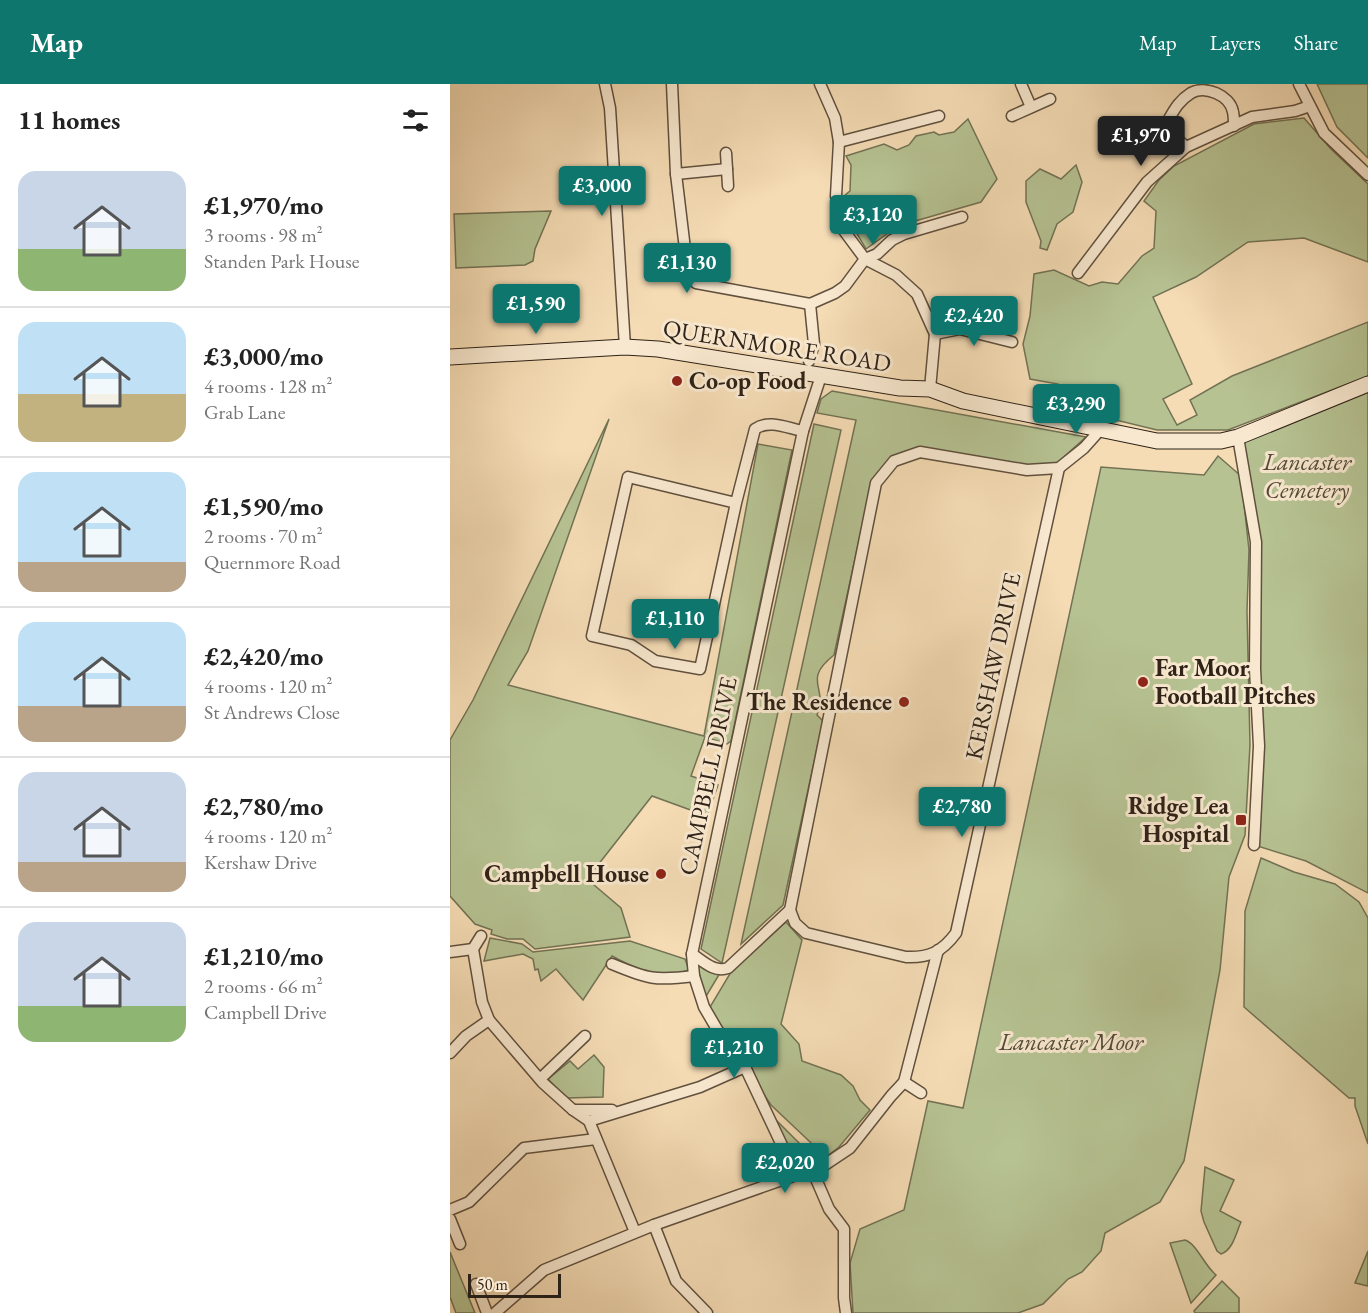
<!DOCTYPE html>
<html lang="en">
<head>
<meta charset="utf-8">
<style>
	:root { --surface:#fff; --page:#f2f2f2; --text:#222; --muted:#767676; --line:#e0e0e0; --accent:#0f766e }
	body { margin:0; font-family:"EB Garamond",serif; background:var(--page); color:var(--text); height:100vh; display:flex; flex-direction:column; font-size:22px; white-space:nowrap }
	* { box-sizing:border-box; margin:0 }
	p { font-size:20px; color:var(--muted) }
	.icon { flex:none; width:33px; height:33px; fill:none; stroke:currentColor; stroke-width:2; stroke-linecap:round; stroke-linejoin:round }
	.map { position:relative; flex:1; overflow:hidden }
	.side { display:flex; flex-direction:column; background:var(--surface); width:450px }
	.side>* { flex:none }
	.scale { position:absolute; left:18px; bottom:15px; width:93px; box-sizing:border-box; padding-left:6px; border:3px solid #2f2217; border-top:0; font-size:16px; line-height:21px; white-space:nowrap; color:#2f2217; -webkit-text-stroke:4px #f8e8cf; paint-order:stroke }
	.price { position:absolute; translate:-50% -51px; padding:0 14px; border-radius:6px; background:var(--accent); color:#fff; font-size:20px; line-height:39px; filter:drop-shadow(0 2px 3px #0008) }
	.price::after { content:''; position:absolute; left:50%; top:36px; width:18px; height:14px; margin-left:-9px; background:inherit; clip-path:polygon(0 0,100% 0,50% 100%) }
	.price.current { background:#222; color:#fff }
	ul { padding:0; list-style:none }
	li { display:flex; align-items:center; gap:18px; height:150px; padding:0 18px }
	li+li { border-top:2px solid var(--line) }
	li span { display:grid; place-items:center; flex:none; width:168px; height:120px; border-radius:18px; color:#555 }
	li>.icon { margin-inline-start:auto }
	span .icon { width:72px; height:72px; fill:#fffc; stroke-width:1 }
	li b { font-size:26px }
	h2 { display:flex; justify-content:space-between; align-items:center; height:72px; padding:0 18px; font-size:26px }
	header { display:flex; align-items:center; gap:36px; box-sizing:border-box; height:84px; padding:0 30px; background:var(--accent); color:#fff }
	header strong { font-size:28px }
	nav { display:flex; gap:33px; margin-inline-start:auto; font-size:21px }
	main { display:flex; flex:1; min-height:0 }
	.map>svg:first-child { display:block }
</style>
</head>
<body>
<header>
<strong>Map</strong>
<nav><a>Map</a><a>Layers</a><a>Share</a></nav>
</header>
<main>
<section class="side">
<h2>11 homes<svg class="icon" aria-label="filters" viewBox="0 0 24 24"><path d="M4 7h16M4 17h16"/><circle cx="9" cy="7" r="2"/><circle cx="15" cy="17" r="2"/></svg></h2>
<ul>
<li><span style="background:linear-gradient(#c9d6e8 65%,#8fb573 0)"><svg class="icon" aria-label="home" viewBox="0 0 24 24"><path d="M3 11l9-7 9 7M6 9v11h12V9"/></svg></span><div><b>£1,970/mo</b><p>3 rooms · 98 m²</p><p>Standen Park House</p></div></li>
<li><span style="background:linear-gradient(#bfe0f5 60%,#c2b280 0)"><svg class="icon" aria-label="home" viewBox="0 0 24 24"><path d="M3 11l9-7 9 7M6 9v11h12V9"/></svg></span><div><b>£3,000/mo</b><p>4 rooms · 128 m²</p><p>Grab Lane</p></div></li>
<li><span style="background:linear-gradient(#bfe0f5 75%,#b9a48a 0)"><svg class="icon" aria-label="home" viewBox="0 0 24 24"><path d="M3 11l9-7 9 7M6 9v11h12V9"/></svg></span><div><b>£1,590/mo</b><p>2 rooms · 70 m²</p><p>Quernmore Road</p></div></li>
<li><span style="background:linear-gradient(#bfe0f5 70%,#b9a48a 0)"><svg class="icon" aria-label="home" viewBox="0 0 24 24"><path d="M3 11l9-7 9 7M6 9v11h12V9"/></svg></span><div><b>£2,420/mo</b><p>4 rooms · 120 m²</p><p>St Andrews Close</p></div></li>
<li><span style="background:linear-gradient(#c9d6e8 75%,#b9a48a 0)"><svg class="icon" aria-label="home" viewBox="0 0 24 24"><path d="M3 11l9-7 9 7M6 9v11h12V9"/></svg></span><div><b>£2,780/mo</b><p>4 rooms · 120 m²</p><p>Kershaw Drive</p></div></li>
<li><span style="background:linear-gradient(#c9d6e8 70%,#8fb573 0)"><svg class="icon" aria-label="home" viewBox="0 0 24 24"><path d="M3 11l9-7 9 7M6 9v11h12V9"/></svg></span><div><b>£1,210/mo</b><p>2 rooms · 66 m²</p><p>Campbell Drive</p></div></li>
</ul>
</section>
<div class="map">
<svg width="918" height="1229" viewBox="0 0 918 1229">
	<rect width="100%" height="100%" fill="#f5dcb5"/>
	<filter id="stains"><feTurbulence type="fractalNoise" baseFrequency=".00333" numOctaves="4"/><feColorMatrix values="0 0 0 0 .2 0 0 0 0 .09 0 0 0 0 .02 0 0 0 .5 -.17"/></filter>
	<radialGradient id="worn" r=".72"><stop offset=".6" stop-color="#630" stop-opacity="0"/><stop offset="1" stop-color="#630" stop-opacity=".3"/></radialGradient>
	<g fill="#b6c292" stroke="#727254" stroke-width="1.5">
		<polygon points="867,0 918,0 918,74 887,43"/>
		<polygon points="854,34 881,65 918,100 918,178 854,154 798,158 746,193 703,213 742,300 713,315 727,341 747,331 740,316 782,292 918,238 918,292 778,346 707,346 604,321 608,300 580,295 573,260 580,232 584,190 604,186 639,202 652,198 668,200 692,172 704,164 706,127 694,117 709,96 724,82 804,40"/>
		<polygon points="518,35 547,95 531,118 448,142 416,165 400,138 394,112 400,107 401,81 396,72 434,60 447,66 459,61 466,52 484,48 489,51 504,48"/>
		<polygon points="626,81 632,98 623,128 607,140 597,166 590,164 591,157 576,118 576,97 590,85 611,95"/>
		<polygon points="101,127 85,165 83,177 75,181 6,184 4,130"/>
		<polygon points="918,300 918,809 856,777 804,761 806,458 788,353"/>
		<path d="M382,307l254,46 -29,26 -30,3 -107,-19 -48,34 -38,174c-33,26 -5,32 -17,60l6,6 -40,184 -42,39 115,-524 -39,-7 4,-14z"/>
		<polygon points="159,335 78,567 58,601 254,652 308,360 342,366 281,657 277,660 255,653 241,692 268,701 257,732 202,712 137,795 171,824 180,853 85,865 73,855 57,855 41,850 42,846 25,840 0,812 0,656 23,616"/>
		<polygon points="364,340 391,346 272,879 251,865"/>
		<polygon points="768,372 791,392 799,466 797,527 800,661 795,751 779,793 770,886 734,1077 710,1118 655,1149 651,1167 632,1188 618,1195 593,1220 568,1229 403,1229 400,1179 410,1145 454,1126 478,1017 513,1024 651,383 754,391"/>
		<polygon points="811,774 844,788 885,800 909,818 918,834 918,1060 905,1022 905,1014 899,1014 794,923 795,827"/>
		<polygon points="336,838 352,856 331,940 349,960 352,977 391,991 403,1002 410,1016 420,1026 389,1063 376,1073 321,1021 273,949 260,923 281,888"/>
		<path d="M40,854l32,6 11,8 97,-11 55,18 4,11c-6,2 -13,4 -20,4 -18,1 -41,-9 -57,-18l-29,44 -27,-31 -15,12 -3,-12 -3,1 -2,-11 -10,-5 -39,7z"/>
		<polygon points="245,877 270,889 255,914"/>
		<polygon points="144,971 154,983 153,1013 116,1014 98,995 120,977 128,985"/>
		<polygon points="318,1028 351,1061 341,1071"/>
		<polygon points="356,1065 372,1078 348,1086 344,1077"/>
		<path d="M755,1083l29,13 -14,31 21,11c-5,11 -8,28 -20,32l-4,-3 -13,-29 -3,-11z"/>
		<path d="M735,1156c12,4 19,25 31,35l-25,28 -21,-60z"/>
		<polygon points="918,1167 918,1202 905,1199"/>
		<polygon points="0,1168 25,1229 6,1229 0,1213"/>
		<polygon points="772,1197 789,1214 789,1229 745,1229 744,1227"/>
	</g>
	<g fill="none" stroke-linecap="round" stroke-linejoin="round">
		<defs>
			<g id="street">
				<polyline points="155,0 160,24 175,263"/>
				<polyline points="222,0 226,90 235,165 246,199 360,220 385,209 395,202 415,175 427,170 442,156 454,150 512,133"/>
				<polyline points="370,0 385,34 389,58 386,112 392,144 415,175 446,191 467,210 485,250 480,305"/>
				<polyline points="571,0 581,23"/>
				<polyline points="849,0 874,49 918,91"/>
				<polyline points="562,32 600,15"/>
				<polyline points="389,58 489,32"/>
				<path d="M736,63l-11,-10 -6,-18c6,-11 11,-19 22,-26 14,-8 39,2 42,19 1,4 1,10 1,14"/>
				<polyline points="276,69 278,102"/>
				<polyline points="226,90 277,85"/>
				<polyline points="628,189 697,98 736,63 802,33 845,27 860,22"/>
				<polyline points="485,250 510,245 562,258"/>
				<polyline points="359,277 364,260 360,220"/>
				<polyline points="788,353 806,458 805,585 809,662 804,761"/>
				<path d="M286,419l-108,-26 -36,159 39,9 24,16 45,8 36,-166 19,-74c14,-10 32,-1 48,2"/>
				<polyline points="340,826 426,399 444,377 470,368 577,386 609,384 634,364 651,345"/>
				<polyline points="31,852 23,865 32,918 39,936 93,999 123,1026 139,1037 185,1148"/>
				<polyline points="0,868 23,865"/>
				<path d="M242,870c11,7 22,19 36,14l62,-58 5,13 11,10 100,24c23,1 36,-5 50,-24l103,-465"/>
				<path d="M162,880c36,15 43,17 82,12"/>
				<polyline points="0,969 16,952 39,936"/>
				<polyline points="90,995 135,952"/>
				<polyline points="454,998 471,1009"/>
				<polyline points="123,1026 162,1026"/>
				<polyline points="139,1037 250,1003 295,983"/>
				<polyline points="363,1088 379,1125 394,1145 394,1214 396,1229"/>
				<polyline points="346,1091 295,983 268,947 254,923 244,892 242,870 353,347 371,292"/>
				<polyline points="0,1126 19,1118 74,1064 146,1055"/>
				<polyline points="0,1135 10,1160"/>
				<polyline points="204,1141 226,1197 257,1229"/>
				<polyline points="26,1200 37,1229"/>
				<polyline points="45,1229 94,1186 204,1141 346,1091 370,1084 400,1064 441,1012 454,998 488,866"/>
			</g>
			<polyline id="secondary" points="0,273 175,263 208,265 450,304 480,305 513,317 707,357 771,357 788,353 918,300"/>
		</defs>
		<use href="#street" stroke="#60503e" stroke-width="13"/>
		<use href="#secondary" stroke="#2f2217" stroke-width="17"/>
		<use href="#street" stroke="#f8e8cf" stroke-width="10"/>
		<use href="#secondary" stroke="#f8e8cf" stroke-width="15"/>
	</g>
	<g fill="#8f2418" stroke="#f8e8cf" stroke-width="2">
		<circle cx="227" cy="297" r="6"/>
		<circle cx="693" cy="598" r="6"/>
		<circle cx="454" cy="618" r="6"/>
		<rect x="785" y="730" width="12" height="12" rx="3"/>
		<circle cx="211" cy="790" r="6"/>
	</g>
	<g text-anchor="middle" stroke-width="6" stroke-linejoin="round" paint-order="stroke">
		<g font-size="24" fill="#2f2217" stroke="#f8e8cf">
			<text transform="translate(327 262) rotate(9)" y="8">QUERNMORE ROAD</text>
			<text transform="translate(543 582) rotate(-78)" y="8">KERSHAW DRIVE</text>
			<text transform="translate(258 692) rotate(-78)" y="8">CAMPBELL DRIVE</text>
		</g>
		<g font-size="24" font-weight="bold" fill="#2f2217" stroke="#f8e8cf" text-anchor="end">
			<text x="239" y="305" text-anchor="start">Co-op Food</text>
			<text x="705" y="592" text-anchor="start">Far Moor<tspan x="705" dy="28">Football Pitches</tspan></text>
			<text x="442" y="626">The Residence</text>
			<text x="779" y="730">Ridge Lea<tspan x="779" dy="28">Hospital</tspan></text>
			<text x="199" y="798">Campbell House</text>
		</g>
		<g font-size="24" font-style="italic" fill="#514a36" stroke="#f8e8cf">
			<text x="857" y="386">Lancaster<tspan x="857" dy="28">Cemetery</tspan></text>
			<text x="621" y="966">Lancaster Moor</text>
		</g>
	</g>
	<rect width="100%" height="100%" filter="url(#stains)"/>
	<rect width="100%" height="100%" fill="url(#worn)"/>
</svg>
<div class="scale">50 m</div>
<b class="price current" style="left:691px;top:83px">£1,970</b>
<b class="price" style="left:152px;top:133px">£3,000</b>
<b class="price" style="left:423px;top:162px">£3,120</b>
<b class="price" style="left:237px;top:210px">£1,130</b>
<b class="price" style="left:86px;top:251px">£1,590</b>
<b class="price" style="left:524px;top:263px">£2,420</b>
<b class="price" style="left:626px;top:351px">£3,290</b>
<b class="price" style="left:225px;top:566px">£1,110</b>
<b class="price" style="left:512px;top:754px">£2,780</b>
<b class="price" style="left:284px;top:995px">£1,210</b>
<b class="price" style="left:335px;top:1110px">£2,020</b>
</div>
</main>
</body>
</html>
